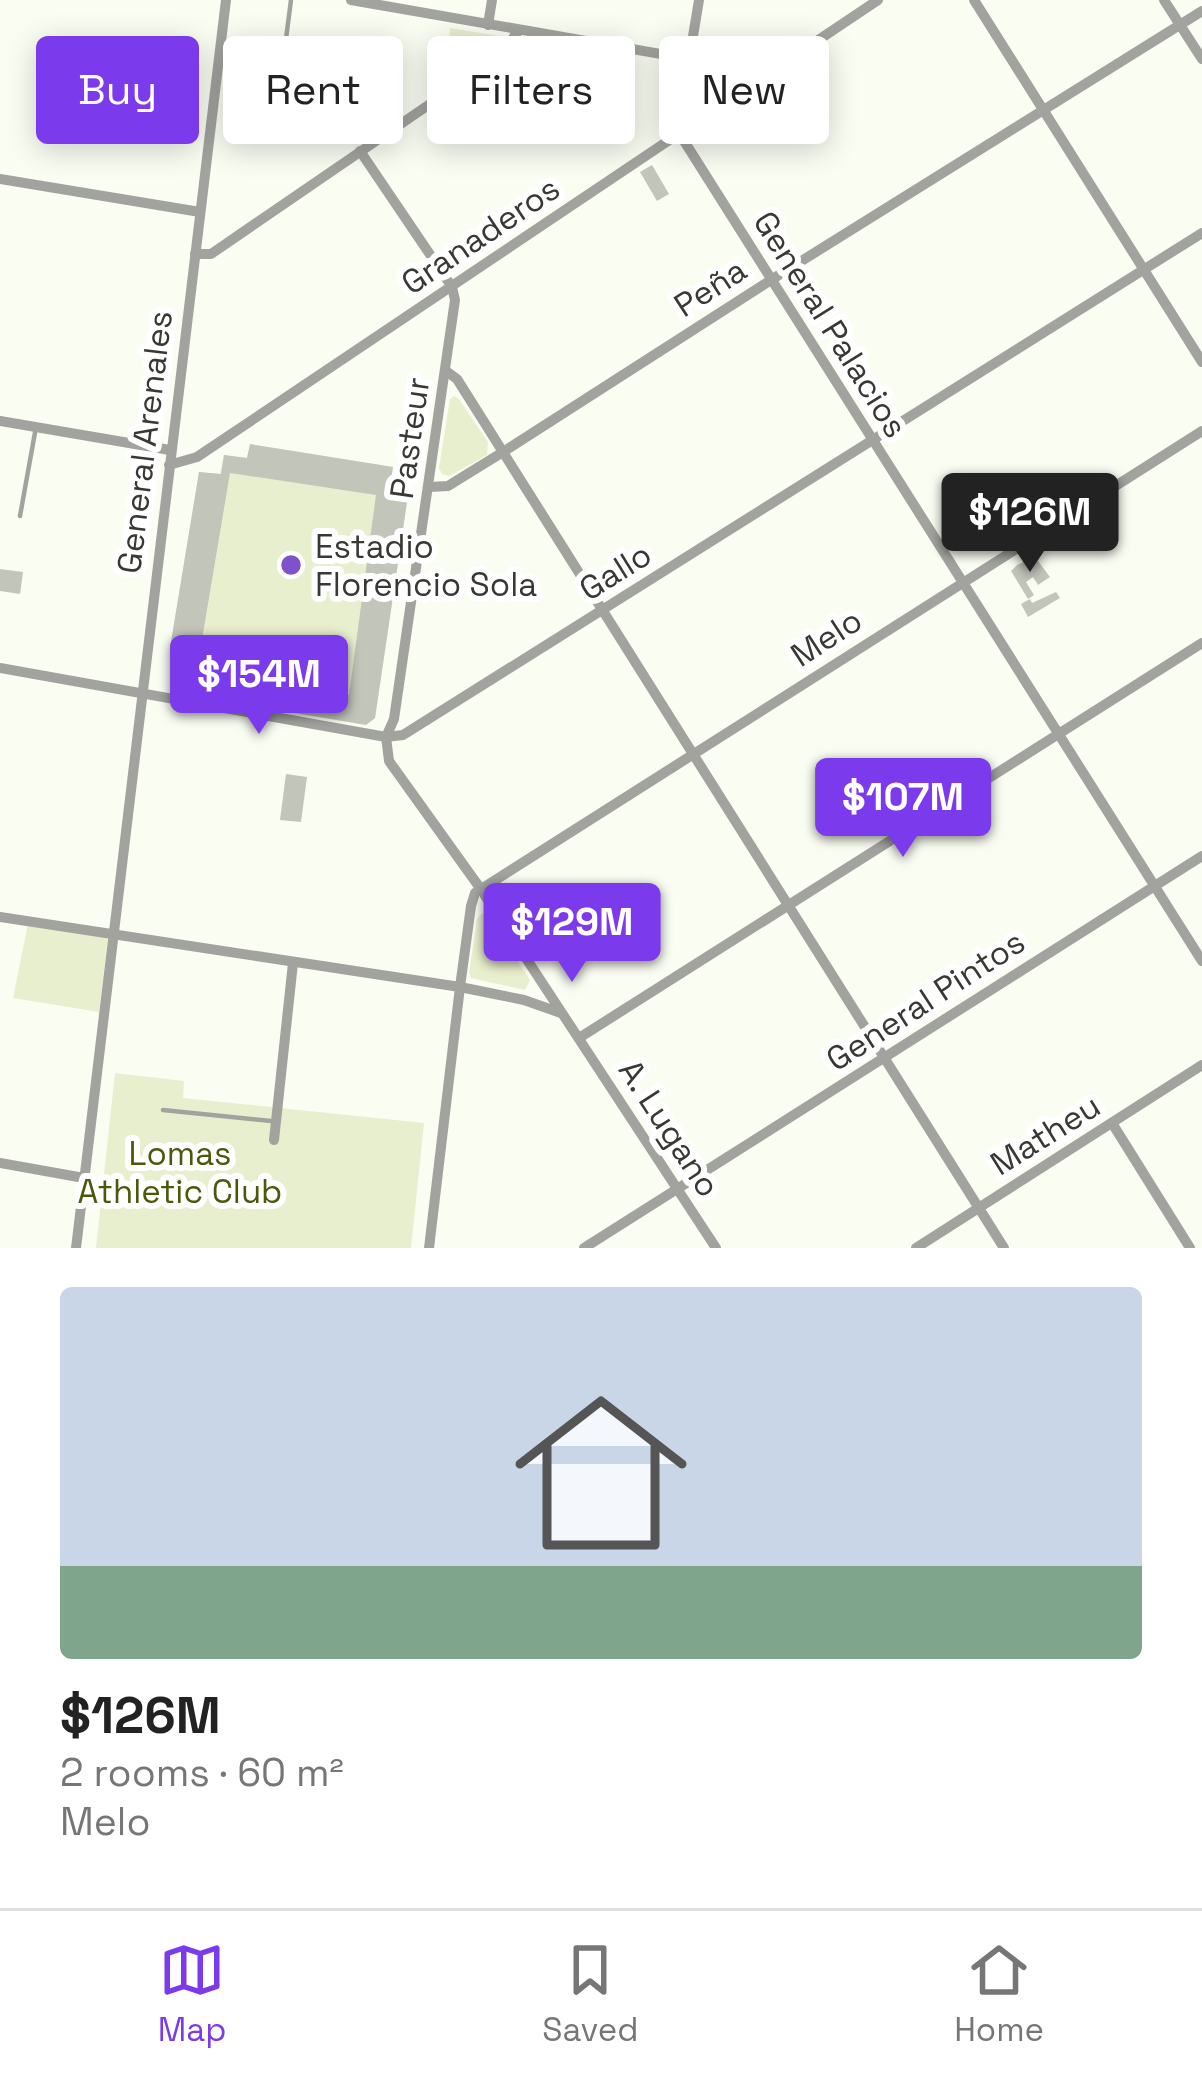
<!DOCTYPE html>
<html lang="en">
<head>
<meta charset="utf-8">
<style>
	:root { --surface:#fff; --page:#f2f2f2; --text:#222; --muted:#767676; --line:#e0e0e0; --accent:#7c3aed }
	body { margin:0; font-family:"Space Grotesk",sans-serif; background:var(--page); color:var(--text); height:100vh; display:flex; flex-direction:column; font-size:45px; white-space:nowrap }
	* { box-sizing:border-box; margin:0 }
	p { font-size:39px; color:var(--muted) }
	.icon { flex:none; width:66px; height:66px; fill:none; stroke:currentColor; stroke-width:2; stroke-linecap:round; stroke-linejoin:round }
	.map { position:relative; height:1248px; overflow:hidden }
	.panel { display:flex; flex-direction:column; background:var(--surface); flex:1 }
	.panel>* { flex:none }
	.guide { position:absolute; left:36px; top:36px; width:1131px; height:108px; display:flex; gap:24px }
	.price { position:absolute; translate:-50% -102px; padding:0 27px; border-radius:12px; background:var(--accent); color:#fff; font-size:39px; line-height:78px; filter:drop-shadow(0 3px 6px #0008) }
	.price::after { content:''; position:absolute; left:50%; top:72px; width:36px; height:27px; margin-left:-18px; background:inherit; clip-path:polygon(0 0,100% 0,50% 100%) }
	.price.selected { background:#222; color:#fff }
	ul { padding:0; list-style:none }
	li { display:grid; align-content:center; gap:24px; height:636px; padding:0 60px }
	li span { display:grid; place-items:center; height:372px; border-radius:12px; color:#555 }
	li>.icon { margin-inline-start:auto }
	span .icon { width:216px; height:216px; fill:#fffc; stroke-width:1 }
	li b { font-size:51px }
	.chip { padding:0 42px; border-radius:12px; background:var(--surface); box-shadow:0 6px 30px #0003; font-size:42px; line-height:108px }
	.chip.selected { background:var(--accent); color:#fff }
	.menu { display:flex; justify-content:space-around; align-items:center; height:168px; border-top:3px solid var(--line); background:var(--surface); font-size:33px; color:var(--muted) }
	.menu a { display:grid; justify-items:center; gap:6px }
	.menu .selected { color:var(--accent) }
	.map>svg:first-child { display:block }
</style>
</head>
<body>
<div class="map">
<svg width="1202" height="1248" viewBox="0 0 1202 1248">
	<rect width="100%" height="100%" fill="#fafdf2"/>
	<g fill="#e8efce">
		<polygon points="450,28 499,36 493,48 447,79"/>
		<polygon points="454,396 459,399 488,442 487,455 449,476 442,474 439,468 450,399"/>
		<polygon points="250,444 393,467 391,479 410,482 375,718 366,725 184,694 179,680 183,661 170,659 170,648 199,472 220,474 224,455 247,458"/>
		<polygon points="481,914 486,914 530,980 525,990 471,978 469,973 477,919"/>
		<polygon points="28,924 108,937 99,1012 13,998"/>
		<polygon points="115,1073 184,1081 183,1098 424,1123 411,1248 96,1248"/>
	</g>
	<g fill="#c2c5ba" fill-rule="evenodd">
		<polygon points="652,165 669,194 657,201 640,172"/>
		<path d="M250,444l143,23 -2,12 19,3 -35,236 -9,7 -182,-31 -5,-14 4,-19 -13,-2v-11l29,-176 22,2 3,-19 23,3zM230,473l146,22 -27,200 -152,-26z"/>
		<polygon points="1035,557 1050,577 1038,585 1033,577 1026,582 1034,595 1028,599 1011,571 1017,565"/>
		<polygon points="0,569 23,572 20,594 0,591"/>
		<polygon points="1056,592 1060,598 1028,617 1021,604 1030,599 1032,603"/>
		<polygon points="286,774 307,777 301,822 280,820"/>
	</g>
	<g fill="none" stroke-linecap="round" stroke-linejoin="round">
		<g stroke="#a2a39f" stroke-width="4.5">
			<polyline points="291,0 282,70 336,80"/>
			<polyline points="20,516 36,427"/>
			<polyline points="163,1110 271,1121"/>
		</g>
		<g stroke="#a2a39f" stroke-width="10">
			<polyline points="351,0 770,73"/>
			<polyline points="699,0 679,121 679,133 1202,961"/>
			<polyline points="974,0 1202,362"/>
			<polyline points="1164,0 1202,59"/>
			<polyline points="488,25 492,0"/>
			<polyline points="360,151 452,287 455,300 394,719 386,737 389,761 480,888 716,1248"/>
			<polyline points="0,179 200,212"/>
			<polyline points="195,254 211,254 500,56 519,30"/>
			<polyline points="446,371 457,379 1004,1248"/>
			<polyline points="0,421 170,450"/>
			<polyline points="169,465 197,457 878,0"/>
			<polyline points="429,487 448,486 503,452 771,280 1202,11"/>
			<polyline points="0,668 386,737 403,735 1202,233"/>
			<polyline points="0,917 460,987 524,1000 561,1013"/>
			<polyline points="579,1038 1202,643"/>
			<polyline points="1112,1123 1190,1248"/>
			<polyline points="274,1140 293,963"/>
			<polyline points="0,1163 84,1178"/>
			<polyline points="76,1248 226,0"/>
			<polyline points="429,1248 460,987 471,906 475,893 1202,431"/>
			<polyline points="584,1248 1202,856"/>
			<polyline points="916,1248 1202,1065"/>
		</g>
	</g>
	<circle fill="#7f52cb" stroke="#fff" stroke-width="4.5" cx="291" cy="565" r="12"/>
	<g text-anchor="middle" stroke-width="12" stroke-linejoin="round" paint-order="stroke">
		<g font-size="33" fill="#383935" stroke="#fff">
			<text transform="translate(480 235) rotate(-34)" y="12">Granaderos</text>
			<text transform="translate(710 287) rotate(-33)" y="12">Peña</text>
			<text transform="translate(831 324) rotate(58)" y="12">General Palacios</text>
			<text transform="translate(409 438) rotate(-82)" y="12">Pasteur</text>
			<text transform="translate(144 442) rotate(-83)" y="12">General Arenales</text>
			<text transform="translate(615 571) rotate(-32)" y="12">Gallo</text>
			<text transform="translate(826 637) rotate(-33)" y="12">Melo</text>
			<text transform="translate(925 1000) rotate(-33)" y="12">General Pintos</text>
			<text transform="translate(670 1128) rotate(57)" y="12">A. Lugano</text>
			<text transform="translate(1045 1134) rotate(-32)" y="12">Matheu</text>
		</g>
		<g font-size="33" fill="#383935" stroke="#fff" text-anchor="start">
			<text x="315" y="558">Estadio<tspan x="315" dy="38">Florencio Sola</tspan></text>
		</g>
		<g font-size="33" fill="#4d570d" stroke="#fff">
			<text x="180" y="1165">Lomas<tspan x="180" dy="38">Athletic Club</tspan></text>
		</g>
	</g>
</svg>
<b class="price selected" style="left:1030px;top:575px">$126M</b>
<b class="price" style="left:259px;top:737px">$154M</b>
<b class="price" style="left:903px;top:860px">$107M</b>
<b class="price" style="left:572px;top:985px">$129M</b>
<div class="guide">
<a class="chip selected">Buy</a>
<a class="chip">Rent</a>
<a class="chip">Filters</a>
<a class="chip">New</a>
</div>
</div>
<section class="panel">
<ul>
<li><span style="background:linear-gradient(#c9d6e8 75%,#7fa58c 0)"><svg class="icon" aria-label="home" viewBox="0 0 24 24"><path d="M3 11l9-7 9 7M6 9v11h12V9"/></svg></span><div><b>$126M</b><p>2 rooms · 60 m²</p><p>Melo</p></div></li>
</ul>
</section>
<nav class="menu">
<a class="selected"><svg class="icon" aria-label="map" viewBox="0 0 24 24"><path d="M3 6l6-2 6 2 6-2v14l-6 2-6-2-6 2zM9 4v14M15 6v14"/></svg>Map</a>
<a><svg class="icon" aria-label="saved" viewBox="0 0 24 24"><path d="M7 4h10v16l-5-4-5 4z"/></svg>Saved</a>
<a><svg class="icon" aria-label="home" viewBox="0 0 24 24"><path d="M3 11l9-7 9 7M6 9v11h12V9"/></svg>Home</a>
</nav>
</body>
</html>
